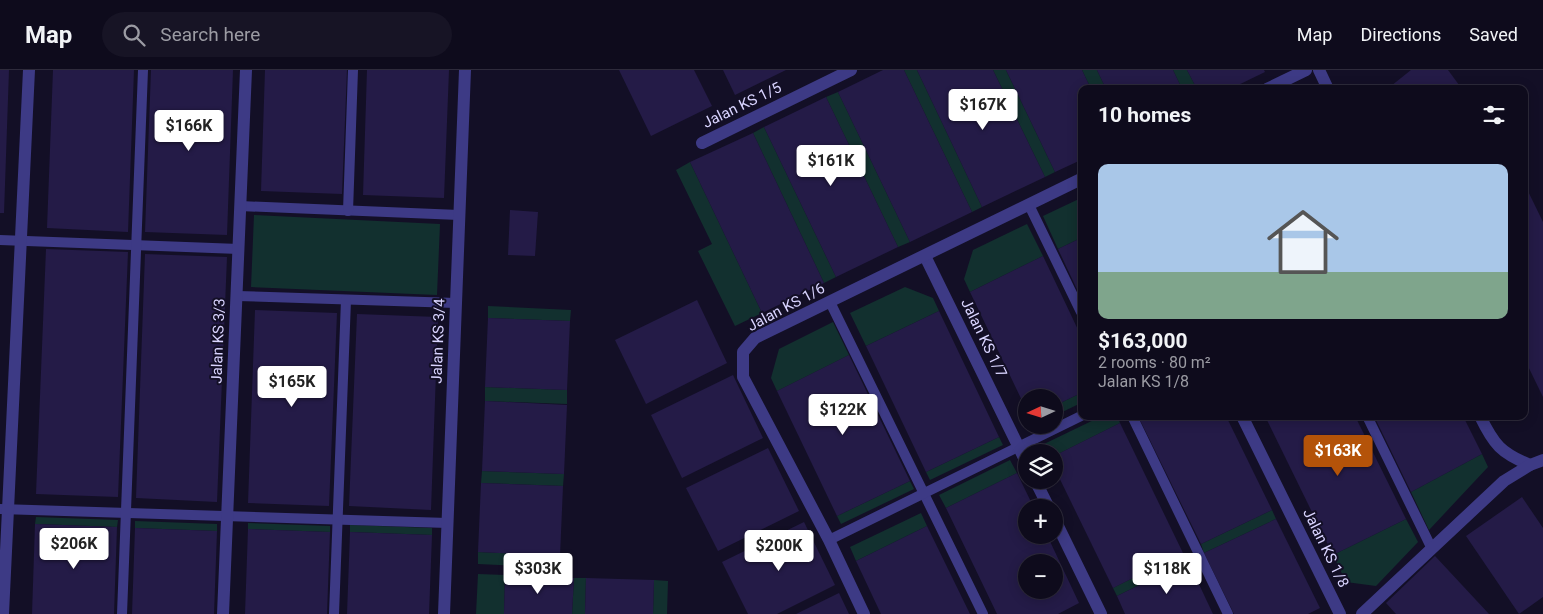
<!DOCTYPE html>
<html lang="en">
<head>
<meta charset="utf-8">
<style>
	:root { --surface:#0e0b1c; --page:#171425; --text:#f1f3f6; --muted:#9b9ba3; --line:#2e2b3b; --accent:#b45309 }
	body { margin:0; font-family:Roboto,sans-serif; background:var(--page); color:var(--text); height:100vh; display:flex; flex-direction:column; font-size:19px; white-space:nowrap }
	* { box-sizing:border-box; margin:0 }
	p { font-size:16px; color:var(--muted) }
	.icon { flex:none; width:28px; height:28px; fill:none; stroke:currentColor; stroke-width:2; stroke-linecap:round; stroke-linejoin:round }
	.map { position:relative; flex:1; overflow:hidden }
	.panel { position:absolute; left:1078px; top:15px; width:450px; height:335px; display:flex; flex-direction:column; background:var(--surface); border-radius:10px; box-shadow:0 2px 12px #0003,0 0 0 1px var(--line) }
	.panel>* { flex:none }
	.needle { width:32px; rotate:266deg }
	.buttons { position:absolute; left:1018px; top:319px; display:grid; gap:10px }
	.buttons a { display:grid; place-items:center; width:45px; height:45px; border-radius:50%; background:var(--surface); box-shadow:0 2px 12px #0003,0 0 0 1px var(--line); font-size:25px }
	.price { position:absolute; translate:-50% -42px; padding:0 11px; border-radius:5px; background:#fff; color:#222; font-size:16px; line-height:32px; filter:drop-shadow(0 1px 2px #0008) }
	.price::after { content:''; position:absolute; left:50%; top:30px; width:15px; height:11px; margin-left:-8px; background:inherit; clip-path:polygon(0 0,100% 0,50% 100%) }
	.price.current { background:var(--accent); color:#fff }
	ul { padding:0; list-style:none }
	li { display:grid; align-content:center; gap:10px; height:265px; padding:0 20px }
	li+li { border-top:1px solid var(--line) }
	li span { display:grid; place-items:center; height:155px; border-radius:10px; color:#555 }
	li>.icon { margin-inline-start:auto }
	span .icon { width:90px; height:90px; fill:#fffc; stroke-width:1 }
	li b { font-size:21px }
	h2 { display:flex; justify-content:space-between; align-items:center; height:60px; padding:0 20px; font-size:21px }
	header { display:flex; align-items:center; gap:30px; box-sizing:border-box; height:70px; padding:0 25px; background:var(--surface); border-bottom:1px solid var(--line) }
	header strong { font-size:24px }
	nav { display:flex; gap:28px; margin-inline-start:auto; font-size:18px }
	.search { width:350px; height:45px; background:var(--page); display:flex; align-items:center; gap:12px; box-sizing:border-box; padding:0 18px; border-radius:28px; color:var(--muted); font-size:19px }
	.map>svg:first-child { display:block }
</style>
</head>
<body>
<header>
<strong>Map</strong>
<div class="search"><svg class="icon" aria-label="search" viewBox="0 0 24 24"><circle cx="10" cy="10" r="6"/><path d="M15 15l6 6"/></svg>Search here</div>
<nav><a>Map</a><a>Directions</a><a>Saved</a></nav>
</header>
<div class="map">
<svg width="1543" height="544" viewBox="0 0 1543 544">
	<rect width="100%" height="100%" fill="#130f26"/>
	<g fill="#12302f">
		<polygon points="904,0 917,0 982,137 972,142"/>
		<polygon points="993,0 1006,0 1055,102 1045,107"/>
		<polygon points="1082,0 1097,0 1106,19 1091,19"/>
		<polygon points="1173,0 1187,0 1197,19 1182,19"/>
		<polygon points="838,22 910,172 898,177 826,27"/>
		<polygon points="764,57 836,207 824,213 753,63"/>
		<polygon points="690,92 762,243 735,256 698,181 712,174 676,100"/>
		<polygon points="1081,128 1081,168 1058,179 1043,146"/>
		<polygon points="254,145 440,154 437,225 251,217"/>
		<polygon points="1027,154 1043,186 970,222 964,209 973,180"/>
		<polygon points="905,217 933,228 939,241 866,276 850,243"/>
		<polygon points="488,236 571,240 570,251 488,248"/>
		<polygon points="833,252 849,285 777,321 771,308 779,279"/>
		<polygon points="485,317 567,320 567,334 485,331"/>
		<polygon points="1081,323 1081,333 1054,346 1054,336"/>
		<polygon points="1102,346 1117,346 1120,353 1054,386 1054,382 1047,382 1044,374"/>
		<polygon points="999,367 1003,375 930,410 926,402"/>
		<polygon points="1482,384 1488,397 1429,460 1411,422"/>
		<polygon points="1010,390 1017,403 946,438 939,425"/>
		<polygon points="482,401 564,404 563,416 481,413"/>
		<polygon points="910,411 914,419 841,454 837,446"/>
		<polygon points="1272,440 1276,449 1204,483 1201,474"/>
		<polygon points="921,443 927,456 856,491 850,477"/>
		<polygon points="36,447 118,450 117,457 35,454"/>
		<polygon points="1406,449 1418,472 1376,516 1346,512 1333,485"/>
		<polygon points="135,451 217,454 217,461 135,458"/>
		<polygon points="248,453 330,456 330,462 248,459"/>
		<polygon points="350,455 432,458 432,465 350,462"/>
		<polygon points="478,482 560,486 560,498 478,494"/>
		<polygon points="1183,483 1188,491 1117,526 1113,518"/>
		<polygon points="478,504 505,505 504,544 476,544"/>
		<polygon points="574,508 586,508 585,544 572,544"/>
		<polygon points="654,510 668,511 667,544 653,544"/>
	</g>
	<g fill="#241b47" fill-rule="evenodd">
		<polygon points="0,0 9,0 4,143 0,143"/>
		<polygon points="53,0 134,0 128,162 47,158"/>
		<polygon points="151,0 233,0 227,165 145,162"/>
		<polygon points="265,0 347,0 342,124 261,121"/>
		<polygon points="367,0 449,0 444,128 363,125"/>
		<polygon points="619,0 694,0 712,36 651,66"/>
		<polygon points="723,0 786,0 735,25"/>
		<polygon points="883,0 904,0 972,142 910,172 838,22"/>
		<polygon points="917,0 993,0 1045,107 982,137"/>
		<polygon points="1006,0 1082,0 1091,19 1081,19 1081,90 1055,102"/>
		<polygon points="1097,0 1173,0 1182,19 1106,19"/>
		<polygon points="1187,0 1264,0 1265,2 1230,19 1197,19"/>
		<polygon points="1411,0 1448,0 1462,19 1392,19 1391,16"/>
		<polygon points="826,27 898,177 836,207 764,57"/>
		<polygon points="753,63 824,213 762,243 690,92"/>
		<polygon points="1524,113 1543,152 1543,327 1524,288"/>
		<polygon points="510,140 538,142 535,186 508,185"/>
		<polygon points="1081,168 1081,228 1058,179"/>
		<polygon points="46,179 128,182 118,427 36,424"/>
		<polygon points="145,184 227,187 217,432 136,428"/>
		<polygon points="1043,186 1081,266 1081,323 1054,336 1054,328 1026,328 1026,339 970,222"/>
		<polygon points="697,230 727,293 646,334 615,270"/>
		<polygon points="255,240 337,243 329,436 248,433"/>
		<polygon points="939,241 999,367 926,402 866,276"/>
		<polygon points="357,244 438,247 431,440 349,436"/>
		<polygon points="488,248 570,251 567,320 485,317"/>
		<polygon points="849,285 910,411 837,446 777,321"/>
		<polygon points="733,305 763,368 682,408 651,345"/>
		<polygon points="485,331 567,335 564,404 482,401"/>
		<polygon points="1138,346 1226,346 1272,440 1201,474"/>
		<polygon points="1265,346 1355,346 1406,449 1333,485"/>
		<polygon points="1374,346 1463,346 1482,384 1411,422"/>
		<polygon points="1120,353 1183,483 1113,518 1054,397 1054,386"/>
		<polygon points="768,378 799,441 718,481 686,418"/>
		<path d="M1017,403l17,35h-8v27h21l32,68 -21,11h-61l-51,-106zM1026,492h28v28h-28z"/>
		<polygon points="481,413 563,416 560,486 478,482"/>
		<polygon points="1522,427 1543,458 1543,527 1519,544 1466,466"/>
		<polygon points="1276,449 1320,538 1308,544 1234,544 1204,483"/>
		<polygon points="804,452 835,515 777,544 748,544 722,492"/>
		<polygon points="35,454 117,457 114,544 32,544"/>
		<polygon points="927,456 970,544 881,544 856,491"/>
		<polygon points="135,458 217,461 214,544 132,544"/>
		<polygon points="248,459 330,462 327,544 245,544"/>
		<polygon points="350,462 432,465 429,544 347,544"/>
		<polygon points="1435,486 1489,544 1396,544 1386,533"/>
		<polygon points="1188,491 1213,544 1125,544 1117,526"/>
		<polygon points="505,505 574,508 572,544 504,544"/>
		<polygon points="586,508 654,510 653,544 585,544"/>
		<polygon points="839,523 849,544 796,544"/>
	</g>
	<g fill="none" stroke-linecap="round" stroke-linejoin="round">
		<g stroke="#3d3a85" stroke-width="10">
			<polyline points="1029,135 1081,242"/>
			<polyline points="240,136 459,145"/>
			<polyline points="348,141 353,0"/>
			<polyline points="0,170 239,179"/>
			<polyline points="237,226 456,233"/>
			<polyline points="830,232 983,544"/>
			<polyline points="1132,346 1228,544"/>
			<polyline points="1367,346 1432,479"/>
			<polyline points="0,439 448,453"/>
			<polyline points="829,470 1081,346"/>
			<polyline points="122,544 143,0"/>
			<polyline points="334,544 346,230"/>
		</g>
		<g stroke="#3d3a85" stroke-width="12">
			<polyline points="1319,0 1328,19"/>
			<polyline points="1267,19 1306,0"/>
			<polyline points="702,73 851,0"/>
			<polyline points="925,186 1026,392"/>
			<polyline points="1242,346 1340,544"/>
			<path d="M1480,346c14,29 21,37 50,49"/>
			<polyline points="1035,410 1049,438"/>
			<polyline points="1054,448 1101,544"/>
			<polyline points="3,544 29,0"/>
			<polyline points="223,544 246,0"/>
			<polyline points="444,544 465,0"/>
			<polyline points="864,544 829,470 743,307 743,282 755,268 1081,109"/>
			<polyline points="1362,544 1504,411 1530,395 1543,390"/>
		</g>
	</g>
	<g text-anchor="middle" stroke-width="4" stroke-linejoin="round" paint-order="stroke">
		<g font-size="15" fill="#d9d4ff" stroke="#130f26">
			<text transform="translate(742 35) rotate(-26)" y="5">Jalan KS 1/5</text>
			<text transform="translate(786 237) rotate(-28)" y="5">Jalan KS 1/6</text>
			<text transform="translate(984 268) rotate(64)" y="5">Jalan KS 1/7</text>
			<text transform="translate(218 271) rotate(-88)" y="5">Jalan KS 3/3</text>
			<text transform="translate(438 271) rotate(-88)" y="5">Jalan KS 3/4</text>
			<text transform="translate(1326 478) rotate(64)" y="5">Jalan KS 1/8</text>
		</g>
	</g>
</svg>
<div class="buttons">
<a><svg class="needle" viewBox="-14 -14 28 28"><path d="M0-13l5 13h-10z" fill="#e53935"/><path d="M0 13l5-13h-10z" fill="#9b9ba3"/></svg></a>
<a><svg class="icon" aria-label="layers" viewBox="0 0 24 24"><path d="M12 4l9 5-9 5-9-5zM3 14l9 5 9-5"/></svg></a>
<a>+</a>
<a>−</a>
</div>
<b class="price" style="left:983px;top:61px">$167K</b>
<b class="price" style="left:189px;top:82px">$166K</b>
<b class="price" style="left:831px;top:117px">$161K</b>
<b class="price" style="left:292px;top:338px">$165K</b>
<b class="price" style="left:843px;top:366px">$122K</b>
<b class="price current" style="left:1338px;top:407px">$163K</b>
<b class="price" style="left:74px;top:500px">$206K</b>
<b class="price" style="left:779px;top:502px">$200K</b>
<b class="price" style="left:538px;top:525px">$303K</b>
<b class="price" style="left:1167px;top:525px">$118K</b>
<section class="panel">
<h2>10 homes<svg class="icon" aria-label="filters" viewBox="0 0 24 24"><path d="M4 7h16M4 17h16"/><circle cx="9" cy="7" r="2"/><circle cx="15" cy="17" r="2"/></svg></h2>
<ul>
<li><span style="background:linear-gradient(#a9c7e8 70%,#7fa58c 0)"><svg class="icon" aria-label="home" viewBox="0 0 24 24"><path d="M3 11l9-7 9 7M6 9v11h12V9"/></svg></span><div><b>$163,000</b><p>2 rooms · 80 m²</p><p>Jalan KS 1/8</p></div></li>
</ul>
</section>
</div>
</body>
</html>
